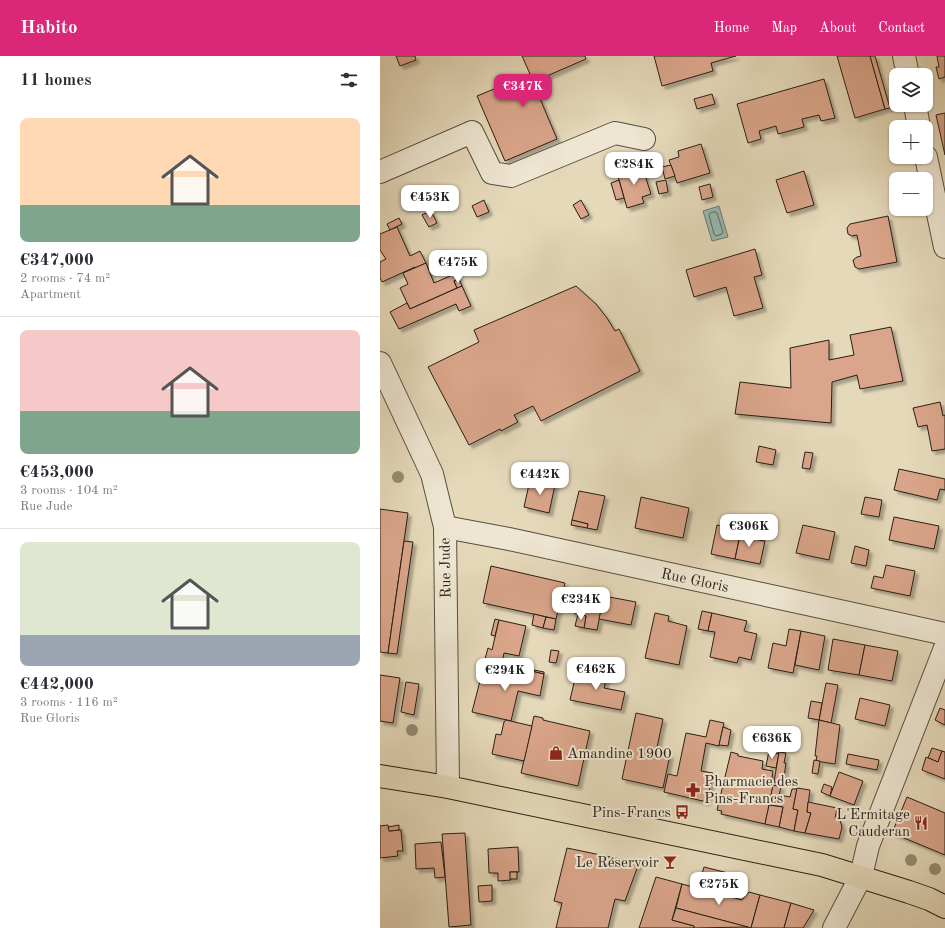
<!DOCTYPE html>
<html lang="en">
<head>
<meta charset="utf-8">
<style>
	:root { --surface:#fff; --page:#f7f7f7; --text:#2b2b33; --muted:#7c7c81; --line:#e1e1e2; --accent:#db2777 }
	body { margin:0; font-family:"Old Standard TT",serif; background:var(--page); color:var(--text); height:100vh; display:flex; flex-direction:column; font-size:15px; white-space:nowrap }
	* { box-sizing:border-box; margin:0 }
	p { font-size:13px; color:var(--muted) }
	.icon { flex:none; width:22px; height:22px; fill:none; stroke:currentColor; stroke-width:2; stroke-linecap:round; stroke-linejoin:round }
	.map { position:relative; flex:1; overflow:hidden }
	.drawer { display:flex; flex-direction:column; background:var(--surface); width:380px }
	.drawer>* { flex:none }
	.fabs { position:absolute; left:509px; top:12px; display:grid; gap:8px }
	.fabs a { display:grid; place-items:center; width:44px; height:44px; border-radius:8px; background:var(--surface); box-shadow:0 1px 3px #0004; font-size:20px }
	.price { position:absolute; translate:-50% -34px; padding:0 9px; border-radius:8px; background:#fff; color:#222; font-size:13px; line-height:26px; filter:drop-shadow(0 1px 2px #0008) }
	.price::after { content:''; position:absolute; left:50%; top:24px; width:12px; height:9px; margin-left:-6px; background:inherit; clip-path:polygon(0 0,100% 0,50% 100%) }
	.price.current { background:var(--accent); color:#fff }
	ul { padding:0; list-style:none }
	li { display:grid; align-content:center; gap:8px; height:212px; padding:0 20px }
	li+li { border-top:1px solid var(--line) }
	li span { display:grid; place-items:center; height:124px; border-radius:8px; color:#555 }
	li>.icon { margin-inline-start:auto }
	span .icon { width:72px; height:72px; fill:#fffc; stroke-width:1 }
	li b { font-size:17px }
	h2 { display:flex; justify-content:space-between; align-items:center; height:48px; padding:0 20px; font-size:17px }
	header { display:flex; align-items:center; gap:24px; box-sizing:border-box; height:56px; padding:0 20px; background:var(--accent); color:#fff }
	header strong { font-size:19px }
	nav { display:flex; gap:22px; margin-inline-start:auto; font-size:14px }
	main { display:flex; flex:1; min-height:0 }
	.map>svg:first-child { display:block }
</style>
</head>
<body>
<header>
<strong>Habito</strong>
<nav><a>Home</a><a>Map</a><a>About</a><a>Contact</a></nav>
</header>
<main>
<section class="drawer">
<h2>11 homes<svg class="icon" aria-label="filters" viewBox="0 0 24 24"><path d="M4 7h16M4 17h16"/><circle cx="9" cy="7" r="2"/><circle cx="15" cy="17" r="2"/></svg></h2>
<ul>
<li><span style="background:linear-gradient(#ffd9b3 70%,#7fa58c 0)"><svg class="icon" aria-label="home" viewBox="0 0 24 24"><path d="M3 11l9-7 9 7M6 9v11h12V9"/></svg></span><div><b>€347,000</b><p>2 rooms · 74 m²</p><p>Apartment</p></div></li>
<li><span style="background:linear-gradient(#f6c9c9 65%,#7fa58c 0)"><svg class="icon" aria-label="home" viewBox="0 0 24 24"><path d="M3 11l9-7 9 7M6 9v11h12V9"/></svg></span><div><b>€453,000</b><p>3 rooms · 104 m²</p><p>Rue Jude</p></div></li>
<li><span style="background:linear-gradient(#dfe7d0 75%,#9aa5b1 0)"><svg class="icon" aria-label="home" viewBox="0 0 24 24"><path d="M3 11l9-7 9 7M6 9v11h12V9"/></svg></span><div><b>€442,000</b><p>3 rooms · 116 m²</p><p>Rue Gloris</p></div></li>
</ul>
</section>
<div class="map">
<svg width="565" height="872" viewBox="0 0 565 872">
	<defs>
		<filter id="shadow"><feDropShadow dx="3.5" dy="3.5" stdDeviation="1" flood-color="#0004"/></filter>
	</defs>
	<rect width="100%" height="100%" fill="#e5d9ba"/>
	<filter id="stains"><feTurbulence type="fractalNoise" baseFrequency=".005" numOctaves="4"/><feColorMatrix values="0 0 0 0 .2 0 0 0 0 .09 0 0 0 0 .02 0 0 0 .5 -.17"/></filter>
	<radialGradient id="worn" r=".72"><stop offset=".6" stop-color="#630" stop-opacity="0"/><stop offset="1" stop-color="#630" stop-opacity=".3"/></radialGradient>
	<polygon fill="#96bab0" stroke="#6a7c72" points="339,150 348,181 332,185 323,155"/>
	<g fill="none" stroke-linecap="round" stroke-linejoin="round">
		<polygon stroke="#5e6c63" stroke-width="1" points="335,156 337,157 343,176 342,178 336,180 334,178 329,159 330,157"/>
	</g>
	<g fill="#daa58a" stroke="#271f16" filter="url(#shadow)">
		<polygon points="16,0 35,0 36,4 20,10"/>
		<polygon points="142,0 205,0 206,3 153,26 177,83 125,105 97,40 150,18"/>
		<polygon points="274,0 356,0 331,7 333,15 282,30"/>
		<polygon points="457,0 490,0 505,53 475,62"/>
		<polygon points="490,0 495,0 510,52 505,53"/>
		<polygon points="557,0 565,0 565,21 559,23 556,11 559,11"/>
		<polygon points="444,23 455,62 441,65 439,59 422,63 424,71 398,78 396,70 379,75 381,83 368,87 357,48"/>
		<polygon points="332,38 335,48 317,53 314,43"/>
		<polygon points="565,57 565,99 556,59"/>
		<polygon points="321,88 330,117 297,127 289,104 299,101 298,95"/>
		<polygon points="291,109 295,120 285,123 282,111"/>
		<polygon points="262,110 271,138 262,141 264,147 247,152 237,117"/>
		<polygon points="424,115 434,149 407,157 396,124"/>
		<polygon points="239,124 244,142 236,144 231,127"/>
		<polygon points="286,124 288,136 279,138 276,126"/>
		<polygon points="330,128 333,141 322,144 319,131"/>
		<polygon points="104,144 109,156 97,161 92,150"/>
		<polygon points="201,144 209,159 201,163 193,149"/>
		<polygon points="51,155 57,167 49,171 42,159"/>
		<polygon points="508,160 517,206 479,213 475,211 473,204 477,201 481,200 477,179 472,180 468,178 467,172 470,168"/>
		<polygon points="19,162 22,168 10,174 7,168"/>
		<polygon points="17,171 30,200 40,195 46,207 35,212 35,211 2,226 0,222 0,206 6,203 0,194 0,178"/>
		<polygon points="375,193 382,219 374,221 383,252 354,260 346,231 314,241 306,214"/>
		<polygon points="46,207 54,227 77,217 79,223 74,225 77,232 30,253 20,232 28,228 23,217"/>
		<polygon points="79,223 82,230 77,232 74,225"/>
		<polygon points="82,230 91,250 79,255 76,248 19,273 10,256 27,247 30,253"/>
		<polygon points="196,230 216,248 227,262 235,275 239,273 260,315 161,365 153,350 134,359 138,366 121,375 120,373 89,389 48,311 99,286 94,274"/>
		<polygon points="511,271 523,325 480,333 477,319 452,326 451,367 355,358 360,326 411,332 410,292 449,284 449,304 474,299 470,279"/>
		<polygon points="560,346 563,360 565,359 565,393 552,395 547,369 538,371 533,352"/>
		<polygon points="379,390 396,394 393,409 376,406"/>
		<polygon points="425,396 433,397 430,413 422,412"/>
		<polygon points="519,413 565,423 565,434 560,433 557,444 514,434"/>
		<polygon points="150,424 175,429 169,457 144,451"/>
		<polygon points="199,435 225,440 217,474 207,472 208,468 192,464"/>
		<polygon points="261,441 309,452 303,482 255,472"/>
		<polygon points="485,441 502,444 499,461 481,458"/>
		<polygon points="0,453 28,457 8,597 0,596"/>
		<polygon points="344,460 363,464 355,503 331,498 337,469 342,470"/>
		<polygon points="514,461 559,470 554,493 509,484"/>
		<polygon points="192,464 208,468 207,472 191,469"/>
		<polygon points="423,469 455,476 449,504 416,497"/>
		<polygon points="362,470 369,472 367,482 385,485 380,508 355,503"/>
		<polygon points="24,485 33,486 17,598 8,597"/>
		<polygon points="475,490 489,494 486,510 471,507"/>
		<polygon points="506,509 535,515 530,540 491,532 494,520 503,522"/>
		<polygon points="111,510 185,527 176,563 103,547"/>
		<polygon points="195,535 204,537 205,535 224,540 217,574 204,572 206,560 191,556"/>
		<polygon points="224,540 256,546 251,569 219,563"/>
		<polygon points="322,555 332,557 328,575 318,573"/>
		<polygon points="275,557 289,560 288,565 307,570 299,609 265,602"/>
		<polygon points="332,557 367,565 364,575 377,578 371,604 359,601 357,607 330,601 335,576 328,575"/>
		<polygon points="154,558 166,561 163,572 152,569"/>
		<polygon points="198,558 206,560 204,572 195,570"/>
		<polygon points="166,561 176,563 174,574 163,572"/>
		<polygon points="115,563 119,564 115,580 111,579"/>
		<polygon points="119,564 146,570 139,600 124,597 122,607 105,603 108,592 112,594"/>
		<polygon points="409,573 421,575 413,617 388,612 393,587 406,590"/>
		<polygon points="421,575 445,580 439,614 415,609"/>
		<polygon points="453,583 485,589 479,619 448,614"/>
		<polygon points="485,589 518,595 512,625 479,619"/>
		<polygon points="171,594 179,595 176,607 169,606"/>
		<polygon points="212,605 225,608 223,617 211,615"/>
		<polygon points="134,610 164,616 164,618 133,611"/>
		<polygon points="133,611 164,618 160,640 138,635 131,665 92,656 102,617 130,623"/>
		<polygon points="197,614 227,620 224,632 245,636 241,654 190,644"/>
		<polygon points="0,619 20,622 13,667 0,665"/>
		<polygon points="26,626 39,628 34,659 21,656"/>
		<polygon points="446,627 458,629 451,667 439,664"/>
		<polygon points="480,642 510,649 505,670 475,663"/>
		<polygon points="431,645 442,647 439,664 428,662"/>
		<polygon points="560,652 565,654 565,669 555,664"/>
		<polygon points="256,657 283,663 276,696 290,699 283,732 242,723"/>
		<polygon points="154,660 163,662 163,664 210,675 198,730 141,717"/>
		<polygon points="126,664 152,670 144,705 112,698 116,678 121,679 124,666"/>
		<polygon points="330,664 344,667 339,690 326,687 321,715 333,717 327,746 284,736 288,718 297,720 306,677 326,681"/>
		<polygon points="439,664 460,669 455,708 436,705 437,700 435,700"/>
		<polygon points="343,671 351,674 348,690 339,689"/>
		<polygon points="390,685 401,687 399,698 389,695"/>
		<polygon points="552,692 562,695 558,706 548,702"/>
		<polygon points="389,695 399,698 396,712 386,710"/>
		<polygon points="562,695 565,696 565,723 542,714 546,701 558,706"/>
		<polygon points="351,696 358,698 358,700 383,705 382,713 393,715 391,729 393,729 392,737 385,768 341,758 342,755 337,754"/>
		<polygon points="399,696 406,697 404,707 406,707 403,728 394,726"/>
		<polygon points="468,698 499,704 497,714 466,708"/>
		<polygon points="434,704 440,705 438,718 432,717"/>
		<polygon points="459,716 483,725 474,749 450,740"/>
		<polygon points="444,728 452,731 450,740 441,736"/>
		<polygon points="393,729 401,731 399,739 410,741 412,733 417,733 413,753 418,754 414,775 399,771 403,751 389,749"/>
		<polygon points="417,732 430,734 427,756 431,757 425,777 414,775 418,754 413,753"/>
		<polygon points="527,741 565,757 565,799 512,777"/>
		<polygon points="428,746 457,752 455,763 460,764 462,771 459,783 425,777 431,757 427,756"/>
		<polygon points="389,749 403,751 399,771 385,768"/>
		<polygon points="8,769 9,775 21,774 23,795 17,795 18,800 0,802 0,770"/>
		<polygon points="19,769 19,774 9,775 8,771"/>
		<polygon points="85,777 91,869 69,871 62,778"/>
		<polygon points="61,786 65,821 55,822 54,812 36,813 35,788"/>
		<polygon points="138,791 139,816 130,816 131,824 118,825 118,817 109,817 108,793"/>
		<polygon points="187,792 259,807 245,845 235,843 228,872 176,872 182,847 174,845"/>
		<polygon points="324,811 360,820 354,842 318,832"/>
		<rect x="130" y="816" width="7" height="7"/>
		<polygon points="276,821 302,828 292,864 314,870 314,872 259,872"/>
		<polygon points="302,828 362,844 369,836 380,839 371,872 296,852"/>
		<polygon points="112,829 112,845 99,846 98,830"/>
		<polygon points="380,839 411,847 404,872 371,872"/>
		<polygon points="411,847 434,854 423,872 404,872"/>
		<polygon points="296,852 368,871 314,872 314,870 292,864"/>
	</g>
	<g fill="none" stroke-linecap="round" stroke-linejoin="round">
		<defs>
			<g id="minor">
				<polyline points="524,0 528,19"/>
				<polyline points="535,49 539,71"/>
				<polyline points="546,101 565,191"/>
				<polyline points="0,116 92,76 112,117 131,120 235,77 264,83"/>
				<polyline points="0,307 52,418 65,471 68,731"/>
				<polyline points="65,471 129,483 565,578"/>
				<polyline points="454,872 481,820 488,790 565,592"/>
			</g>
			<polyline id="major" points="0,720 68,731 442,809 529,836 549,843 565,851"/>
		</defs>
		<use href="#minor" stroke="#564e3f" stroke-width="24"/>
		<use href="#major" stroke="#271f16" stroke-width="24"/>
		<use href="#minor" stroke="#eee6d2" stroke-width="22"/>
		<use href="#major" stroke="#e5d9ba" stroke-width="22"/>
	</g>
	<g fill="#948d74">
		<circle cx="18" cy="421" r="6"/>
		<circle cx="32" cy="674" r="6"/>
		<circle cx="531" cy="804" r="6"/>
		<circle cx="555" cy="813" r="6"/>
	</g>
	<defs>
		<symbol id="shop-bare" viewBox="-9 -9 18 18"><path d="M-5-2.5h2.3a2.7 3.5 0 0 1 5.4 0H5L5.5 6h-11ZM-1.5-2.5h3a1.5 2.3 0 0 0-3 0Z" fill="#8f2418" stroke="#eee6d2" stroke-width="2.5" paint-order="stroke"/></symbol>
		<symbol id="pharmacy-bare" viewBox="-9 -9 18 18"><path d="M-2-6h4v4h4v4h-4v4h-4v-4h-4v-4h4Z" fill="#8f2418" stroke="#eee6d2" stroke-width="2.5" paint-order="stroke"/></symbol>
		<symbol id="bus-bare" viewBox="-9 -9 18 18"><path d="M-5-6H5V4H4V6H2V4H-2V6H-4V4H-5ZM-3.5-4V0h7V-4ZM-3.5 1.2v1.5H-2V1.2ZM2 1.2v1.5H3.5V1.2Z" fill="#8f2418" stroke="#eee6d2" stroke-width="2.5" paint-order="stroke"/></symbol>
		<symbol id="restaurant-bare" viewBox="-9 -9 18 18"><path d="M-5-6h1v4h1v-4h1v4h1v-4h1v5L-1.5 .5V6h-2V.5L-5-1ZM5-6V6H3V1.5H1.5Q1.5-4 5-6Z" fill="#8f2418" stroke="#eee6d2" stroke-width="2.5" paint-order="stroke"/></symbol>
		<symbol id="bar-bare" viewBox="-9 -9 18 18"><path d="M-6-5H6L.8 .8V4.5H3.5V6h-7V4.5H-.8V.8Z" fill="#8f2418" stroke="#eee6d2" stroke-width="2.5" paint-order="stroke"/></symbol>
	</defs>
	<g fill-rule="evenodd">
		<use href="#shop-bare" x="166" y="687" width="20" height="20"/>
		<use href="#pharmacy-bare" x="303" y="724" width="20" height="20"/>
		<use href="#bus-bare" x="292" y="746" width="20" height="20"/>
		<use href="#restaurant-bare" x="531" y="757" width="20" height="20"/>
		<use href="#bar-bare" x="280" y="796" width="20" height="20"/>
	</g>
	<g text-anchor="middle" stroke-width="4" stroke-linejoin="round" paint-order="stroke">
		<g font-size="15" fill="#271f16" stroke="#eee6d2">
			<text transform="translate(65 512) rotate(-91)" y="5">Rue Jude</text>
			<text transform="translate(315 524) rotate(12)" y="5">Rue Gloris</text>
		</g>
		<g font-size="15" fill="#271f16" stroke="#eee6d2" text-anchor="end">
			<text x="187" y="702" text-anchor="start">Amandine 1900</text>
			<text x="324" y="730" text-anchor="start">Pharmacie des<tspan x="324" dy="17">Pins-Francs</tspan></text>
			<text x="291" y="761">Pins-Francs</text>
			<text x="530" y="763">L'Ermitage<tspan x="530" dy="17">Cauderan</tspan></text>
			<text x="279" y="811">Le Réservoir</text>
		</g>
	</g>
	<rect width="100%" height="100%" filter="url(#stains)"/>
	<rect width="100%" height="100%" fill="url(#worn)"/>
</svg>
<div class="fabs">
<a><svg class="icon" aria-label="layers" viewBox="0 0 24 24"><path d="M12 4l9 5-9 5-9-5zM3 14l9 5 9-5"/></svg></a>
<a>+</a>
<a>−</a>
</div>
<b class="price current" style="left:143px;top:52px">€347K</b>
<b class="price" style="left:254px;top:130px">€284K</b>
<b class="price" style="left:50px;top:163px">€453K</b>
<b class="price" style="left:78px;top:228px">€475K</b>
<b class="price" style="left:160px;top:440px">€442K</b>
<b class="price" style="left:369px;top:492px">€306K</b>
<b class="price" style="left:201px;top:565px">€234K</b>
<b class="price" style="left:216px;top:635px">€462K</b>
<b class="price" style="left:125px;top:636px">€294K</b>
<b class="price" style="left:392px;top:704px">€636K</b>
<b class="price" style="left:339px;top:850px">€275K</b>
</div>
</main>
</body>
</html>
